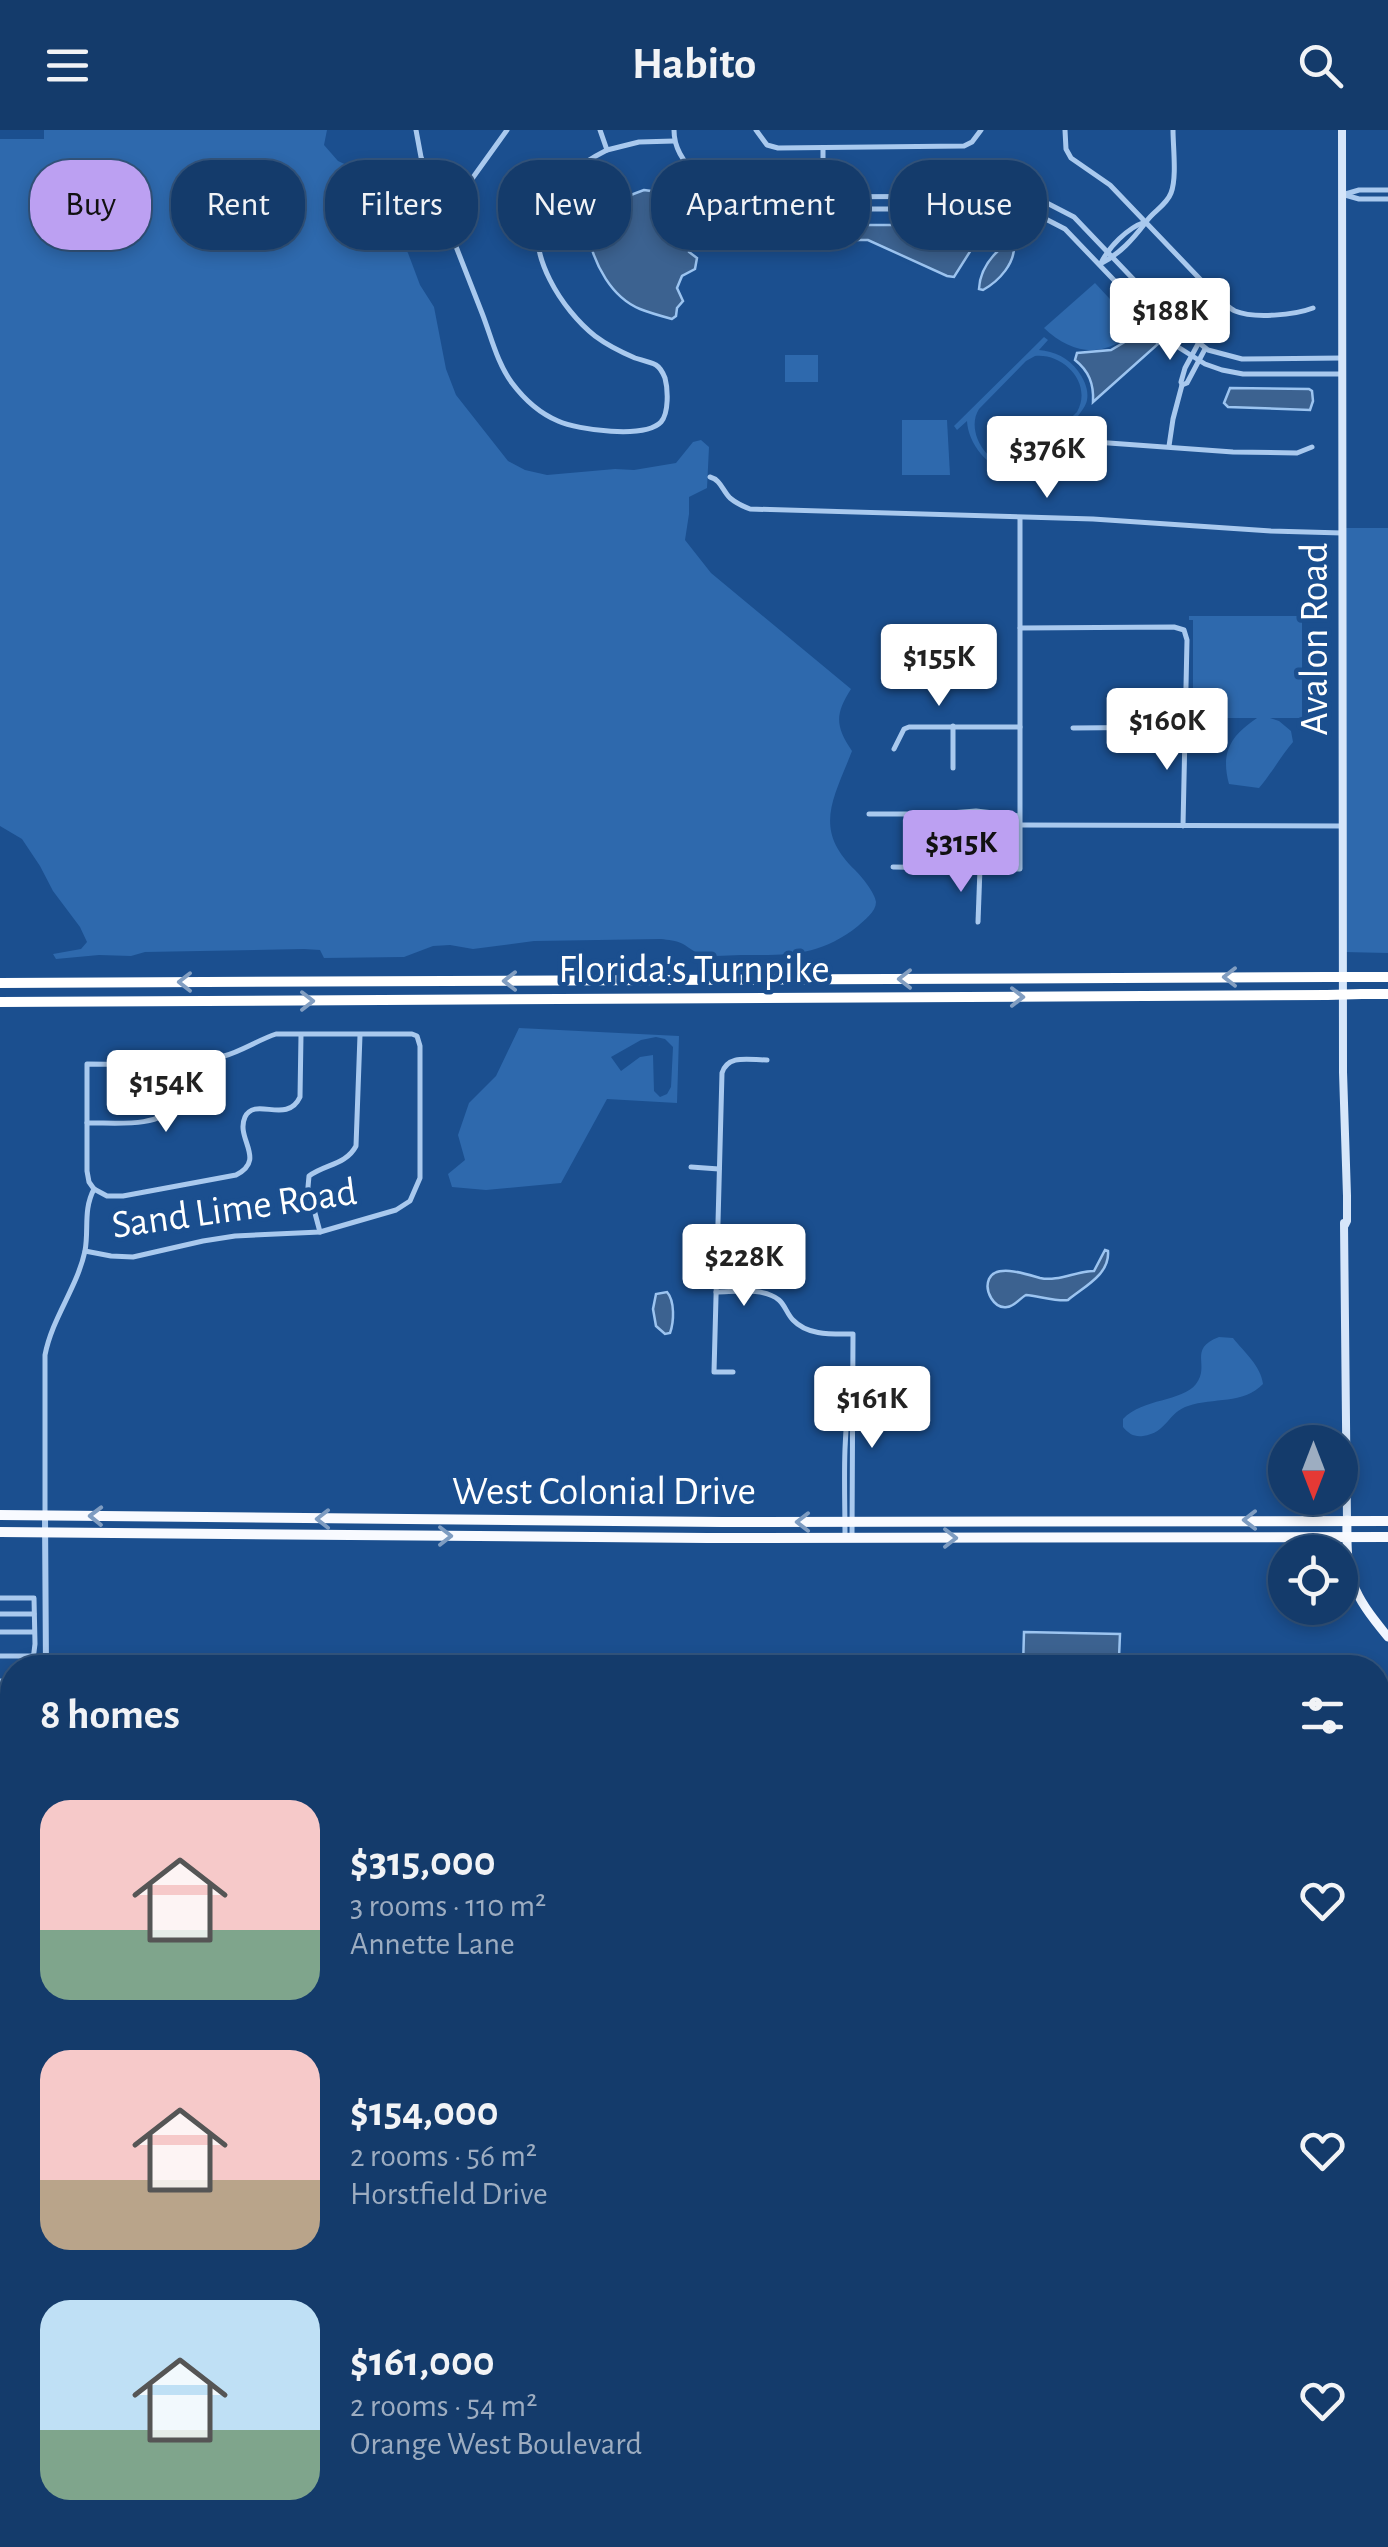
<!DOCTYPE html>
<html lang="en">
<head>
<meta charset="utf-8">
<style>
	:root { --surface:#143b6b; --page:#1d4271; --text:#f1f3f6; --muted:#9dadc1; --line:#33557e; --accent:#bca0f2 }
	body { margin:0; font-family:"Alegreya Sans",sans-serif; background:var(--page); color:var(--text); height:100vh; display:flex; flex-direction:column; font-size:38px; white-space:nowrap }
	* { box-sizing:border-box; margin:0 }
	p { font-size:32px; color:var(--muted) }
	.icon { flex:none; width:55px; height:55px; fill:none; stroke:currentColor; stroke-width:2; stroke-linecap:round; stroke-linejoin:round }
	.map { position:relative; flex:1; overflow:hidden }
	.drawer { position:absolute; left:0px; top:1525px; width:1390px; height:892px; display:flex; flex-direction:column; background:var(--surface); border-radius:40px 40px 0 0; box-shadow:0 5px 15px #0003,0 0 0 2px var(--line) }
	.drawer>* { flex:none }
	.top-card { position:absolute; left:30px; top:30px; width:1330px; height:90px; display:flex; gap:20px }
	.needle { width:65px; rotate:180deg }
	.tools { position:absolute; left:1268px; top:1295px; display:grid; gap:20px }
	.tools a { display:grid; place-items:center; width:90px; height:90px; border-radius:50%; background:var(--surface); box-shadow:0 5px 15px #0003,0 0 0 2px var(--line); font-size:50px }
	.price { position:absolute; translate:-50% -85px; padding:0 22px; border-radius:10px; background:#fff; color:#222; font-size:32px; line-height:65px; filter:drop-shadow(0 2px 5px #0008) }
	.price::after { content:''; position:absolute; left:50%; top:60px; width:30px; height:22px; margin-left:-15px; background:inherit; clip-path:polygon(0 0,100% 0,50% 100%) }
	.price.active { background:var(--accent); color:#111 }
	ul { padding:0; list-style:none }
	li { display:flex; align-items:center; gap:30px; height:250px; padding:0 40px }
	li span { display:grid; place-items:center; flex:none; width:280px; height:200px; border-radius:30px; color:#555 }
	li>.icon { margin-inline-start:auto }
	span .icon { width:120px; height:120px; fill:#fffc; stroke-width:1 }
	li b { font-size:42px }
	h2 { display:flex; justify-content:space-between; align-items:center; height:120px; padding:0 40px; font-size:42px }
	.chip { padding:0 35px; border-radius:40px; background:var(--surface); box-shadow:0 5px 15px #0003,0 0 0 2px var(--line); font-size:35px; line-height:90px }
	.chip.active { background:var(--accent); color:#111 }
	header { display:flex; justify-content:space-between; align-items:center; height:130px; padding:0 40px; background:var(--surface); font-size:45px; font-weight:700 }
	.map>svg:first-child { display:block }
</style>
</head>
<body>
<header><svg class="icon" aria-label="menu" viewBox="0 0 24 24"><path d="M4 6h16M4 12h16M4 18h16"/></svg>Habito<svg class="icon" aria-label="search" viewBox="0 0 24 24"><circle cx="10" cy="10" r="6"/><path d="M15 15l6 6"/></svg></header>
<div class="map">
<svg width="1388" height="2417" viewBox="0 0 1388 2417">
	<rect width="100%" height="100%" fill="#1b4f8f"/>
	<g fill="#2e69ad" fill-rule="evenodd">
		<path d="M44,0h283l-3,15 14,16 24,11 15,10 6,7 9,22 4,24 12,18 12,32 14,22 12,62 10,26 52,66 17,9 22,5 68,-6 19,1 42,-7 17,-21 8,-2 8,7 -2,41 -18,9v17l-4,26 26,33 140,116c-16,25 -16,37 1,62 -18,47 -40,78 3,119 7,7 20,23 21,32 0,10 -12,18 -18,24 -39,31 -70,29 -117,29 -12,0 -26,2 -38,0 -8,-2 -13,-7 -20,-11 -7,-4 -15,-4 -22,-5l-127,2 -61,8 -23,-4 -17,1 -29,11 -80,1 -4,-8 -16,-1 -159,3 -14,4 -32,-1 -43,4 -3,-5 28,-5 6,-7 -7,-15 -27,-36 -13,-25 -18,-27 -22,-13v-687h44z"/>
		<path d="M1095,153l42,45c-30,30 -62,29 -93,0z"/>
		<path d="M1044,207l4,3 -9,10c15,1 30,8 39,21 6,8 11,19 9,29 -1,13 -50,62 -62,68 -30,12 -57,-22 -58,-47l-10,9 -3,-4zM1035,226c29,-3 58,28 42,56 -13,12 -39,43 -54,50 -29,15 -60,-28 -44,-53l47,-48z"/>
		<rect x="785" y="225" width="33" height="27"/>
		<polygon points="902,290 947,290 950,345 902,345"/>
		<polygon points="1342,398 1388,398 1388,823 1344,822"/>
		<path d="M1189,486h113v102h-32l9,3 12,10 2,11c-13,15 -21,31 -34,46l-30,-4c-9,-33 3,-49 28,-66h-64v-98h-4z"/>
		<path d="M519,898l160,8 -2,67 -70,-4 -46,84 -75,7 -34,-3 -4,-13 17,-14 -7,-25 11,-32 27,-27zM656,907l9,2 8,8 -2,40 -4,7 -7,3 -6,-6 -1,-36 -13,2 -19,14 -10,-14 30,-17z"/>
		<path d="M1219,1207l14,1c11,14 28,28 30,46 -20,21 -49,13 -75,22 -20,6 -21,27 -45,30 -9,1 -14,-2 -20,-9v-8c20,-21 59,-17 73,-35 15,-19 -9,-35 23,-47z"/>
		<polygon points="0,2225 12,2225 12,2405 46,2405 46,2417 0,2417"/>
	</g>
	<g fill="#3c6290" stroke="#9cc4f0" stroke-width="2.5">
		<path d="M644,60l7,1 8,10 16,4 8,19 7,8 -1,20 8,6 -2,11 -13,7 -5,12 6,13 -6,7 -1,8 -4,3c-11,-3 -22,-6 -32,-10 -29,-12 -45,-44 -52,-73 15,-29 25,-35 56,-46z"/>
		<path d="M834,95h115c10,2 20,3 27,10v7l-22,35 -7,-1 -79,-36h-35l-2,-10z"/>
		<path d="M1010,111l4,2c2,20 -15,38 -31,47l-4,-1c1,-21 14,-36 31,-48z"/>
		<path d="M1145,200l13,14 -65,58c1,-18 -4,-31 -18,-42l2,-7 34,-3z"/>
		<polygon points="1230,258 1309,259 1312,261 1313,271 1310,280 1228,277 1224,273"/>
		<path d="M1105,1120l3,1c2,23 -23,35 -40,49 -9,2 -30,-4 -42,-5 -6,3 -12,12 -19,12 -13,2 -23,-16 -18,-28 7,-16 40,-4 51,-1 18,4 36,-7 54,-7z"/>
		<path d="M667,1162c8,9 7,30 3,41l-5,1 -9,-8 -3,-17 3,-15z"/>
		<polygon points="1024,1502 1120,1504 1119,1528 1103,1531 1096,1537 1023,1537"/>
		<polygon points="436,2405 493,2405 494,2409 480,2417 433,2417"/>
	</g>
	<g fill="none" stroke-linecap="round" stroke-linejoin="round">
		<g stroke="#a9c9ee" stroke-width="5">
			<path d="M416,0l5,27c20,52 41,104 61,156 9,23 15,50 30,70 12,16 27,30 46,38 20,9 87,18 103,1 8,-9 7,-33 4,-44 -2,-5 -4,-10 -9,-13 -6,-3 -15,-5 -21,-7 -14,-6 -28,-13 -40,-22 -32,-25 -71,-84 -53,-125 12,-29 39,-48 65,-61"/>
			<polyline points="600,0 607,20 639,12 674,11"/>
			<path d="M674,0c0,36 39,60 71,69 12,3 21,3 31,10h235l25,5 29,15 113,118 27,17 17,6 21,4h99"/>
			<polyline points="756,0 767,15 778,18 964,16 972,12 981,0"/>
			<path d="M1065,0l1,19 5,9 39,27 111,116c5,3 9,8 14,10 19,8 60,4 78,-3"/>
			<polyline points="1342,65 1359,60 1388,60"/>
			<polyline points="1345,65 1359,69 1388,69"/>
			<polyline points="814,67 814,48 818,41 823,40"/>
			<polyline points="823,67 823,18"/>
			<polyline points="437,68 460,60 469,53 507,0"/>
			<polyline points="769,74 777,68 798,67 1017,66 1043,71 1074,87 1179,197 1208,220 1242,229 1342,228"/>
			<path d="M1101,133c8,-16 26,-35 44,-41"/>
			<path d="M1100,134c20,-10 33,-25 46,-42 7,-11 20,-16 25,-29 6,-15 2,-46 2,-63"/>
			<polyline points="1181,252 1185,238 1198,214"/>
			<polyline points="1182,255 1187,253 1205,219"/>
			<polyline points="1095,312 1233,322 1297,323 1312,317"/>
			<polyline points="1169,316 1173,289 1182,255"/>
			<path d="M710,347c11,3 12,13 20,21 6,5 12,8 20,11l343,10 178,12 71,2"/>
			<polyline points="1020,498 1174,497 1184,500 1187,510 1183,696"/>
			<polyline points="953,596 953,638"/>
			<polyline points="1073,598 1186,597"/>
			<polyline points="894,619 904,599 909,597 1020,597"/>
			<polyline points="869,684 937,684 976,681 1019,686"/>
			<polyline points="1021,695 1343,696"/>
			<polyline points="893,737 1020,739 1020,388"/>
			<polyline points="978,792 980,738"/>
			<path d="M87,993c21,-1 75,6 84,-17 4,-12 2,-29 2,-41"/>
			<polyline points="691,1037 719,1039"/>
			<path d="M94,1059l13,7h16l113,-21c31,-16 -1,-36 9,-58 10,-21 42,8 55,-20l1,-62"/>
			<path d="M320,1102l-12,-45 1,-11c16,-12 37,-11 47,-30l4,-111"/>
			<path d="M85,1121l26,5 22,1 70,-16 32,-5 85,-4 76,-22 14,-9 10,-23v-132l-3,-10 -5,-2h-136c-18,6 -34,17 -52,22 -45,12 -92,8 -137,8v107l2,11 5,7"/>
			<path d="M716,1162c19,0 47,-5 63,8 6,5 8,14 14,20 15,16 40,14 60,14l-1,204"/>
			<path d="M733,1242h-19l8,-299c6,-19 27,-13 45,-13"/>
			<path d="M45,1386v-161c7,-37 32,-67 40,-104 4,-22 -2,-41 9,-62"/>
			<path d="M845,1406c0,-45 -3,-100 6,-144"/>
			<polyline points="0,1468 34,1468 35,1514 32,1538"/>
			<polyline points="0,1484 34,1484"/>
			<polyline points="0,1502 34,1502"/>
			<polyline points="0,1526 32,1526"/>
			<polyline points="0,1551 12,1552"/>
			<polyline points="0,1591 12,1589"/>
			<polyline points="1378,1611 1378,1648"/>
			<polyline points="0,1618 12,1618"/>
			<polyline points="0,1651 12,1651"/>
			<polyline points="0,1684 12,1684"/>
			<polyline points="0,1717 12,1717"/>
			<polyline points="0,1924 12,1924"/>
			<polyline points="1378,1973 1388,1973"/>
			<polyline points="0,1986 12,1986"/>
			<polyline points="0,2222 12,2222"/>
			<polyline points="1378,2312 1388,2309"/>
			<polyline points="1378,2358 1388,2354"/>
			<polyline points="268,2405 268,2417"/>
			<polyline points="345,2405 349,2417"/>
			<polyline points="1311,2405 1312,2417"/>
			<polyline points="228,2412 228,2417"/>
			<polyline points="909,2417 909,2405"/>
			<polyline points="1088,2417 1122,2405"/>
			<polyline points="1240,2417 1247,2405"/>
		</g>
		<g stroke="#a9c9ee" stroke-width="6">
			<polyline points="45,1386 46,1538"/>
			<polyline points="0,2060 12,2060"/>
			<polyline points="50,2405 50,2417"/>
		</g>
		<g stroke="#d6e6fa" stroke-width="8">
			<polyline points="1342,0 1343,942 1347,1066 1347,1091 1345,1095"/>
			<polyline points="1344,1093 1347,1390"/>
		</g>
		<g stroke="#f0f6ff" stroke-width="9">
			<path d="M1347,1390c-1,59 4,72 41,117"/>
			<polyline points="1378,1731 1388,1731"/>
			<polyline points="516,2417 537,2405"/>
		</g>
		<g stroke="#f8faff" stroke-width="10">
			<polyline points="0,1385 722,1392 1388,1391"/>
			<polyline points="0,1402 707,1408 1388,1407"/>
		</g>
		<g stroke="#fff" stroke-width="10">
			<polyline points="1361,847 1388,847"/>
			<polyline points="0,853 1328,847"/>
			<polyline points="1362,864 1388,864"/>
			<polyline points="0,872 1327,865"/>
		</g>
		<g stroke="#fff" stroke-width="10">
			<polyline points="1328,847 1361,847"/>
			<polyline points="1327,865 1362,864"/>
		</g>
	</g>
	<defs><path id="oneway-chevron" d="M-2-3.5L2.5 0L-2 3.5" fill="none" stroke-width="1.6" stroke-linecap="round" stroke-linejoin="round" transform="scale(2.5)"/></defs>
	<g stroke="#829ec1">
		<use href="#oneway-chevron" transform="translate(1230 847) rotate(180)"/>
		<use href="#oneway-chevron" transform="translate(905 849) rotate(180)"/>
		<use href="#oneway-chevron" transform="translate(510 851) rotate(180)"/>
		<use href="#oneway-chevron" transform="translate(185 852) rotate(180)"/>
		<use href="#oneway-chevron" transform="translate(1017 867)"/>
		<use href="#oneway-chevron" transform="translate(307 871)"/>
	</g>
	<g stroke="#7e9cc1">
		<use href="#oneway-chevron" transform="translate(96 1386) rotate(-179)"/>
		<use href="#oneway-chevron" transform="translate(323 1389) rotate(-180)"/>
		<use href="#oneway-chevron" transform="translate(1250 1390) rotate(180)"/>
		<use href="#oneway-chevron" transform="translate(803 1392) rotate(-180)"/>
		<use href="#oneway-chevron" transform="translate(445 1406)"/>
		<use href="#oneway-chevron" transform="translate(950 1408)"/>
	</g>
	<g text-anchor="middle" stroke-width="9" stroke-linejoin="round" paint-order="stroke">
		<g font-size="40" fill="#fff" stroke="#1b4f8f">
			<text transform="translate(1313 509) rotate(-90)" y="14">Avalon Road</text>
			<text x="694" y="852">Florida's Turnpike</text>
			<text transform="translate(234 1077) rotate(-8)" y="14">Sand Lime Road</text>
			<text x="604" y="1374">West Colonial Drive</text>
		</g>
	</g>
</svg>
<div class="tools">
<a><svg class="needle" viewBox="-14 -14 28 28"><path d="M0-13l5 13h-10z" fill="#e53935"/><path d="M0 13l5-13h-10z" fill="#9dadc1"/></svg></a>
<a><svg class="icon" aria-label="locate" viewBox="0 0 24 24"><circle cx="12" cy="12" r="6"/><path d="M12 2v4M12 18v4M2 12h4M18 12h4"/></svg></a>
</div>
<b class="price" style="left:1170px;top:233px">$188K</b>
<b class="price" style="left:1047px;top:371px">$376K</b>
<b class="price" style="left:939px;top:579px">$155K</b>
<b class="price" style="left:1167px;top:643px">$160K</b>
<b class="price active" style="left:961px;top:765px">$315K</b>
<b class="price" style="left:166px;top:1005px">$154K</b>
<b class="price" style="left:744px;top:1179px">$228K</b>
<b class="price" style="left:872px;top:1321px">$161K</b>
<div class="top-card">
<a class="chip active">Buy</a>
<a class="chip">Rent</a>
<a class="chip">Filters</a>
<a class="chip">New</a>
<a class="chip">Apartment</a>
<a class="chip">House</a>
</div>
<section class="drawer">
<h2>8 homes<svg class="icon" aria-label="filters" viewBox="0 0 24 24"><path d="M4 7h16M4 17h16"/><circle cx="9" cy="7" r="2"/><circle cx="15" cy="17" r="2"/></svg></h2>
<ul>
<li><span style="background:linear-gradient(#f6c9c9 65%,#7fa58c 0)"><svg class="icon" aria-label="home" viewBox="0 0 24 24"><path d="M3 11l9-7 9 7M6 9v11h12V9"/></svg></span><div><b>$315,000</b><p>3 rooms · 110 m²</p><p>Annette Lane</p></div><svg class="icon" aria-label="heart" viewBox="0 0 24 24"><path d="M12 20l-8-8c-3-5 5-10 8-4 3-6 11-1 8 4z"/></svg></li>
<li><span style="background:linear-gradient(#f6c9c9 65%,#b9a48a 0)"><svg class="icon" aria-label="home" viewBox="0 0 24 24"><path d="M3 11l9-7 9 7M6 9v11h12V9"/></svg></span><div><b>$154,000</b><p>2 rooms · 56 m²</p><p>Horstfield Drive</p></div><svg class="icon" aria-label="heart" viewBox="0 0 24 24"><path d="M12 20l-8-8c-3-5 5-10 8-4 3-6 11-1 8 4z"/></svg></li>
<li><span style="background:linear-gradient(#bfe0f5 65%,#7fa58c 0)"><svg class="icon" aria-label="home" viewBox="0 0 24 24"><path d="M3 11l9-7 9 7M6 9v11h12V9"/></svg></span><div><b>$161,000</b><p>2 rooms · 54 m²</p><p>Orange West Boulevard</p></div><svg class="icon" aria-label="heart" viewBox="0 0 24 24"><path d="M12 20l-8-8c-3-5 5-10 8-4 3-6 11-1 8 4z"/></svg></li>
</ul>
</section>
</div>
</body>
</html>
